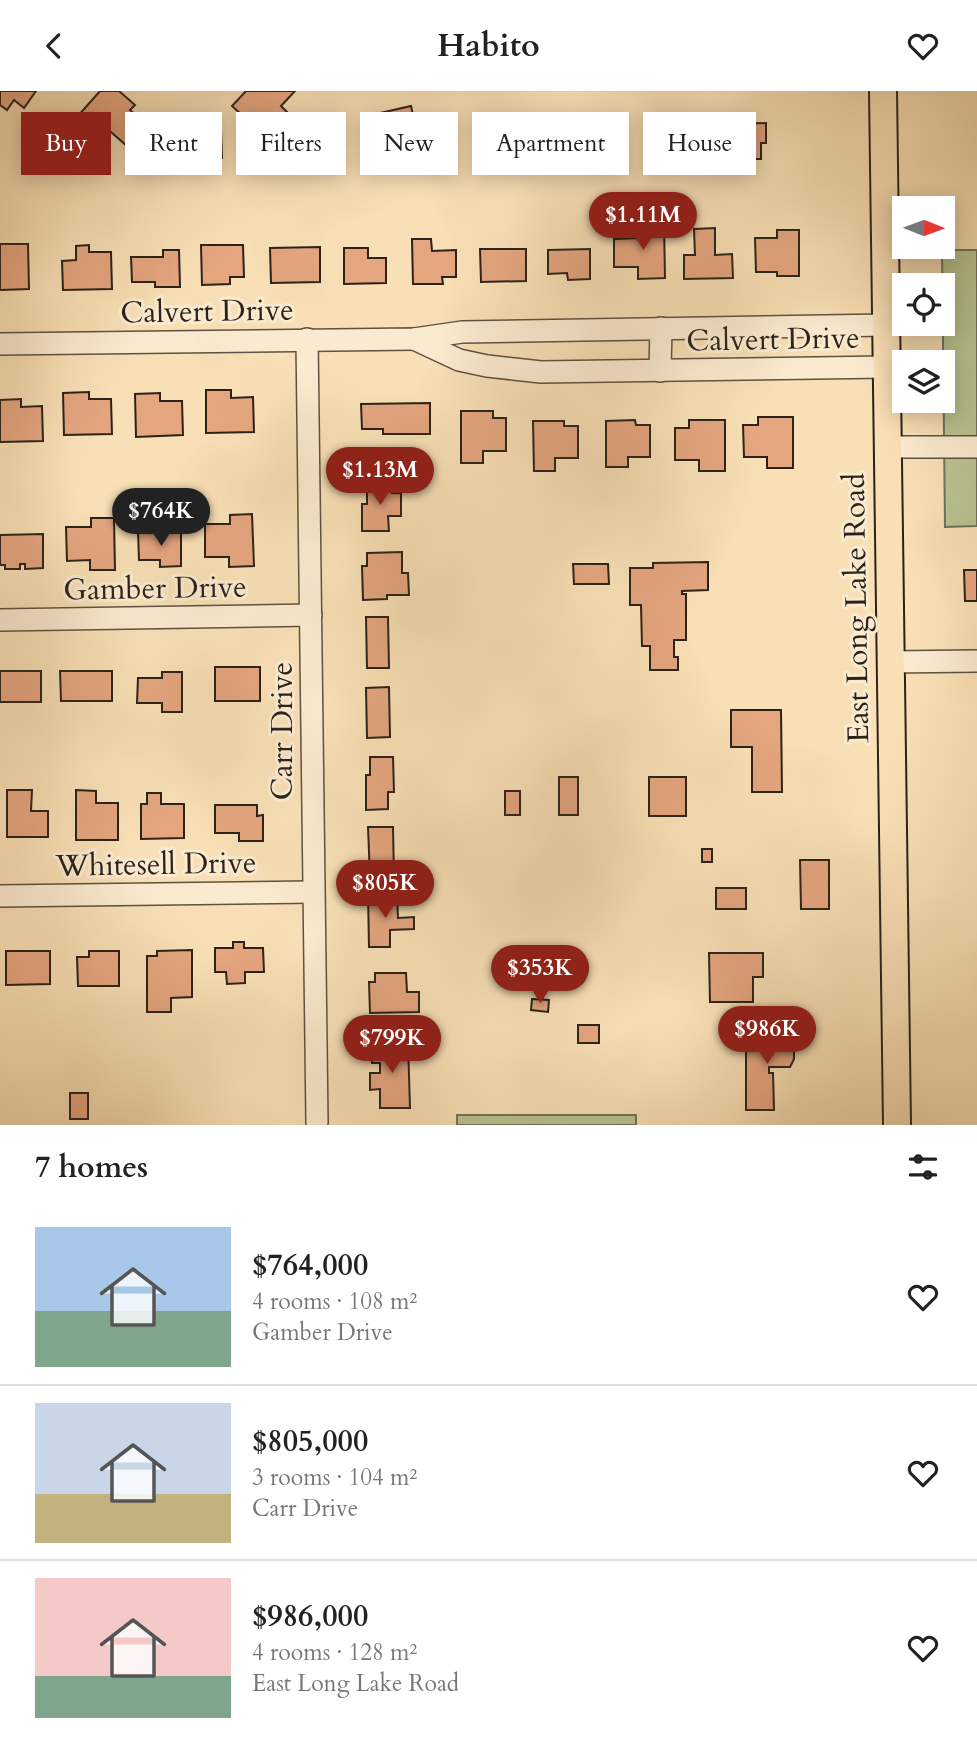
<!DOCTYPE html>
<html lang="en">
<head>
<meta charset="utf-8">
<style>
	:root { --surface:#fff; --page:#f6f6f6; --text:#222; --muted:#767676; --line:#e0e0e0; --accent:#8f2418 }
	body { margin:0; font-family:Cardo,serif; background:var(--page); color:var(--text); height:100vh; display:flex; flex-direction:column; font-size:26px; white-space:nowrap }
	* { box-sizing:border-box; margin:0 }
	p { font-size:23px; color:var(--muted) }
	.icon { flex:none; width:38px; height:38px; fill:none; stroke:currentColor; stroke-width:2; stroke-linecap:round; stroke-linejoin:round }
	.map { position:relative; height:1034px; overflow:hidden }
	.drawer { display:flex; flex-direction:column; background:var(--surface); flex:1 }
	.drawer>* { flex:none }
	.top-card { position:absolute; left:21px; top:21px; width:936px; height:63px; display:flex; gap:14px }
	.needle { width:46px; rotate:91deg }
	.fabs { position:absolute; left:892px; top:105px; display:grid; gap:14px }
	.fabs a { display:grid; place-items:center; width:63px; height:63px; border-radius:0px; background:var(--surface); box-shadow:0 4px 18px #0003; font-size:35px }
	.price { position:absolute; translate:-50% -60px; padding:0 16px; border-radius:24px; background:var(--accent); color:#fff; font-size:23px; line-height:46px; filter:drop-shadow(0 2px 4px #0008) }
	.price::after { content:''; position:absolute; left:50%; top:42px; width:21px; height:16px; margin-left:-10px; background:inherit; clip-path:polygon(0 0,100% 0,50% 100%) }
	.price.selected { background:#222; color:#fff }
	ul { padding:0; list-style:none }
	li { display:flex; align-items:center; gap:21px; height:175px; padding:0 35px }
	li+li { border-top:2px solid var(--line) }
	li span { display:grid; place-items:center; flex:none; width:196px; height:140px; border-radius:0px; color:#555 }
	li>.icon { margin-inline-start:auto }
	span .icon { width:84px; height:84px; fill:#fffc; stroke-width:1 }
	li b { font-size:30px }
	h2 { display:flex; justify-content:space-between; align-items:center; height:84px; padding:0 35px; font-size:30px }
	.chip { padding:0 24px; border-radius:0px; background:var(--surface); box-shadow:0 4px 18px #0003; font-size:24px; line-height:63px }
	.chip.selected { background:var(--accent); color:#fff }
	header { display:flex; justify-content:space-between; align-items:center; height:91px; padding:0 35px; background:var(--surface); font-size:32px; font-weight:700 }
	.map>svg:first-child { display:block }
</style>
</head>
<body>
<header><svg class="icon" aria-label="back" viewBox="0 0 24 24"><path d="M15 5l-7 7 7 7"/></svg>Habito<svg class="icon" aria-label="heart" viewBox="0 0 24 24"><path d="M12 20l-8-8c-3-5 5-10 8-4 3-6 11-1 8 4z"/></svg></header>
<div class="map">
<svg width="977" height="1034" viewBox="0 0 977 1034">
	<rect width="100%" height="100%" fill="#f8dfb5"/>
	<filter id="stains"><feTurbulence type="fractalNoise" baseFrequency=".00286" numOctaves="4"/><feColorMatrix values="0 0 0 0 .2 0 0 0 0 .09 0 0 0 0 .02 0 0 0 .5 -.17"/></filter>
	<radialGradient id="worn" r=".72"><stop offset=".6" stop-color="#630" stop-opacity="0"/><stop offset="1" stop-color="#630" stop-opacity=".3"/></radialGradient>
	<g fill="#b8c391" stroke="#727256" stroke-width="2">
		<polygon points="942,159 977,159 977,435 945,436"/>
		<rect x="457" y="1024" width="179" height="10"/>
	</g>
	<g fill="#e4a57f" stroke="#2c221a" stroke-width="2">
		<polygon points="0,0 36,0 24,17 14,9 7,19 0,14"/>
		<polygon points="100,0 119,0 135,14 130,19 146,34 127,55 111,41 103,49 77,26"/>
		<polygon points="246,0 295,0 281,15 290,24 275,40 266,32 259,40 232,15"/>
		<polygon points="411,15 413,24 419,23 423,40 427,39 434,68 392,77 380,22"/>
		<polygon points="166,30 203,30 203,38 221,38 222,67 202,67 202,80 181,80 181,68 171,68 170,55 167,55"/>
		<polygon points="675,32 701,32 701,52 696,52 696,68 647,68 647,43 657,43 657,38 669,38 670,43 676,42"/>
		<polygon points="766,32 766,52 761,52 761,68 714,68 713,40 736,40 736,33"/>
		<polygon points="575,33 605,33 605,38 614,38 614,42 628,42 628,71 579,72 579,56 575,56"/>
		<polygon points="567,35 567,73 519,74 519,47 530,47 530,41 543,41 543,36"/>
		<polygon points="638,133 664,133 665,187 638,188 638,176 614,176 614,148 638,147"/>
		<polygon points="715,137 715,164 732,163 733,187 684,188 684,164 695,164 694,138"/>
		<polygon points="777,139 799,139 799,185 777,185 777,181 756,181 755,147 777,147"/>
		<polygon points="412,148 431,148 432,160 456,159 456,186 442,186 443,193 413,193"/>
		<polygon points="0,153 28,153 29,198 0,199"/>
		<polygon points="89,154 89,161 111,161 112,198 63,199 62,170 76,169 76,155"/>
		<polygon points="201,154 243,154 244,186 230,186 230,193 202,194"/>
		<polygon points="320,156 320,191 271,192 270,157"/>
		<polygon points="344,157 368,157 368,167 386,167 386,192 344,193"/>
		<polygon points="480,158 526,158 526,190 481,191"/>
		<polygon points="590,158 590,188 568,189 567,182 548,183 548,159"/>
		<polygon points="163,159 179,159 180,196 155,196 155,191 132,191 131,166 163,166"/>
		<polygon points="206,299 231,299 231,307 253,306 254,341 206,342"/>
		<polygon points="89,301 89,308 111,308 112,343 64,344 63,302"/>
		<polygon points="160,302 160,310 182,310 183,344 136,346 135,303"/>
		<polygon points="21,308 21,316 42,315 43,350 0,351 0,309"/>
		<polygon points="430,312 430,343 383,343 383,338 362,338 361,313"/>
		<polygon points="461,320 493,320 493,327 506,327 506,360 483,360 483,372 461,372"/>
		<polygon points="758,326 793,326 793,377 767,377 767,366 744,366 743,334 758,334"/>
		<polygon points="635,329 636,334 650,334 650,366 628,366 628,376 606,376 606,330"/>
		<polygon points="689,329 725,329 725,380 699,380 699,369 675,369 675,337 689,337"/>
		<polygon points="533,330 564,330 564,335 578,335 578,367 555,367 555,380 534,380"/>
		<polygon points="367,392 392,392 392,402 401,402 401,425 388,425 389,440 362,440 362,413 367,413"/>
		<polygon points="252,423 254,475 229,476 229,466 205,466 205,433 230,433 230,424"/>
		<polygon points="91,427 114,427 115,479 90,479 90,469 67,470 66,436 91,436"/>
		<polygon points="138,441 181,441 181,475 160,476 160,469 139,469"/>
		<polygon points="43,443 43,477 25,478 25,473 20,473 20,478 5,478 5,474 0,474 0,444"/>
		<polygon points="402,461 402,482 408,482 409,504 387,504 387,508 363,509 362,475 367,475 367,462"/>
		<polygon points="708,471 708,499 682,500 682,503 686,503 686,549 674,549 674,566 678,566 678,579 650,579 650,555 642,555 641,514 630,514 630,477 653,477 653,472"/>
		<polygon points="573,473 608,473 609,493 574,493"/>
		<polygon points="964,479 977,479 977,510 965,510"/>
		<polygon points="366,526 388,526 389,577 367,577"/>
		<rect x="215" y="576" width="45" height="34"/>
		<rect x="0" y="580" width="41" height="31"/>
		<polygon points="60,580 112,580 112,610 61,610"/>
		<polygon points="162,581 182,581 182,621 162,621 162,612 137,612 138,587 162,587"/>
		<polygon points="389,596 390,646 367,647 366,597"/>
		<polygon points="731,619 781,619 782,701 752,701 752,656 731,656"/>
		<polygon points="370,666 393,666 394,701 388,701 388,718 366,719 366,684 370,684"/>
		<rect x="559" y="686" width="19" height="38"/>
		<rect x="649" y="686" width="37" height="39"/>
		<polygon points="7,699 32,699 31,720 48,720 48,746 7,746"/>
		<polygon points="76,699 96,700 96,712 118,712 118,749 76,749"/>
		<rect x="505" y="700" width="15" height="24"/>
		<polygon points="147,702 161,702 161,713 184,713 184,747 141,748 141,713 147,713"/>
		<polygon points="215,714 257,714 257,725 263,724 263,750 239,750 239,742 215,742"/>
		<polygon points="368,736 393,736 394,786 370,786"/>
		<rect x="702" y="758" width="10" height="13"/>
		<polygon points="800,769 829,769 829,818 801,818"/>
		<rect x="716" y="797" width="30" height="21"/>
		<polygon points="397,803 398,827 414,826 414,838 390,839 390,856 369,856 368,804"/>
		<polygon points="233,851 244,851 244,857 263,857 264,881 245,881 245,892 227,893 226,881 215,881 215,857 233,857"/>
		<polygon points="192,859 192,906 171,907 171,921 147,921 147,865 157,865 157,860"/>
		<polygon points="6,860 50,860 50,893 6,894"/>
		<polygon points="89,860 119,860 119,895 78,895 77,866 89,866"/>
		<polygon points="709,862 763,862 763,886 753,886 753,911 710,911"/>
		<polygon points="375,882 406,882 407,901 419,901 419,921 370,922 369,891 375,891"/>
		<polygon points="532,908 549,909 548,921 531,919"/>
		<rect x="578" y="934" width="21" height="18"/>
		<polygon points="794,938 794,968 790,976 769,976 769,982 773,982 774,1019 746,1019 746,954 759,954 759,939"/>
		<polygon points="408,952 410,1017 380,1017 380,998 370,999 370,982 380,982 380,972 372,972 371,953"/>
		<rect x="70" y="1002" width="18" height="26"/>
	</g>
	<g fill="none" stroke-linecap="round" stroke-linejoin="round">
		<defs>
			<g id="minor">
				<polyline points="307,248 317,1031"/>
				<polyline points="414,248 459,269 487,275 541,281 887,276"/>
				<polyline points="0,253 414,248 462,241 886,234"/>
				<polyline points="660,280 661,237"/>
				<polyline points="887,356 977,356"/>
				<polyline points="0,529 311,524"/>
				<polyline points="890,571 977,570"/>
				<polyline points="0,805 313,801"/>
			</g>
			<polyline id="major" points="883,0 897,1034"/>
		</defs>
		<use href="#minor" stroke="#5f5141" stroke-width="24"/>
		<use href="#major" stroke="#2c221a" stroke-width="30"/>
		<use href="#minor" stroke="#faeacf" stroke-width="21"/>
		<use href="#major" stroke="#f8dfb5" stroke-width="26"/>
	</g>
	<g text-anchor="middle" stroke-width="6" stroke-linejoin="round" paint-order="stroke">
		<g font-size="30" fill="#2c221a" stroke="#faeacf">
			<text transform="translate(207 220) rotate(-1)" y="10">Calvert Drive</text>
			<text transform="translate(773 248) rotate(-1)" y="10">Calvert Drive</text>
			<text transform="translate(155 497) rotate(-1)" y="10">Gamber Drive</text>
			<text transform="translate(856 517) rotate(-91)" y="10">East Long Lake Road</text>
			<text transform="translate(282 640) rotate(-90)" y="10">Carr Drive</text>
			<text transform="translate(156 773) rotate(-1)" y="10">Whitesell Drive</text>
		</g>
	</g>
	<rect width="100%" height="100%" filter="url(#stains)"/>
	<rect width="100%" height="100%" fill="url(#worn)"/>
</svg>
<div class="fabs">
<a><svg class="needle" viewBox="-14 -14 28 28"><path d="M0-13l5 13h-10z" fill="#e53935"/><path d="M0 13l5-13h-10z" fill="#767676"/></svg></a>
<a><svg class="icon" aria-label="locate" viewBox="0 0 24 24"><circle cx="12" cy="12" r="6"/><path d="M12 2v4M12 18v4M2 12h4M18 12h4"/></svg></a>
<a><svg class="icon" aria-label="layers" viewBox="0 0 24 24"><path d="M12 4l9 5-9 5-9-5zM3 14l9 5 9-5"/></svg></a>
</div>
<b class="price" style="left:643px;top:161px">$1.11M</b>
<b class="price" style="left:380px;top:416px">$1.13M</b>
<b class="price selected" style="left:161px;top:457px">$764K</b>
<b class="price" style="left:385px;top:829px">$805K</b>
<b class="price" style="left:540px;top:914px">$353K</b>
<b class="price" style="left:767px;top:975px">$986K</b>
<b class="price" style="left:392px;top:984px">$799K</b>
<div class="top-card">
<a class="chip selected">Buy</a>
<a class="chip">Rent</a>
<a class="chip">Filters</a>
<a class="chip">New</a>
<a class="chip">Apartment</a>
<a class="chip">House</a>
</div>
</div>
<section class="drawer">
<h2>7 homes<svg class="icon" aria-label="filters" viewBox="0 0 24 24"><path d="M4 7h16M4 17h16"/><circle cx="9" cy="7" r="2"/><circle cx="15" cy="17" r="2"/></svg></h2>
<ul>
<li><span style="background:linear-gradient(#a9c7e8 60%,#7fa58c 0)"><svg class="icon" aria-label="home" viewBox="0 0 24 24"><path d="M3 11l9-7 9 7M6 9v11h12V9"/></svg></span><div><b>$764,000</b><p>4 rooms · 108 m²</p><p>Gamber Drive</p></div><svg class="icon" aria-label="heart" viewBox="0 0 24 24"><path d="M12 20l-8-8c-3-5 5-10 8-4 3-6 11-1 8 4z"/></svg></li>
<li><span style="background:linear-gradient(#c9d6e8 65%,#c2b280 0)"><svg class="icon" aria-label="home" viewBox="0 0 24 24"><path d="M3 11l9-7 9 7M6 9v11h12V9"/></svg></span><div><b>$805,000</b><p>3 rooms · 104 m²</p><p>Carr Drive</p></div><svg class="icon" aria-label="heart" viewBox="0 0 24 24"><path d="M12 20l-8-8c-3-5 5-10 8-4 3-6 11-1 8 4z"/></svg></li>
<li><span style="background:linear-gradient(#f6c9c9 70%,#7fa58c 0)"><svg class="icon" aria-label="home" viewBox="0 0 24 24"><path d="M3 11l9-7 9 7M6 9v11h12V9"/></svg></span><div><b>$986,000</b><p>4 rooms · 128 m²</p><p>East Long Lake Road</p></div><svg class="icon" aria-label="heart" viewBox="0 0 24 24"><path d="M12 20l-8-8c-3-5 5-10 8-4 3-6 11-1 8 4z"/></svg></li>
</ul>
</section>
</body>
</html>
